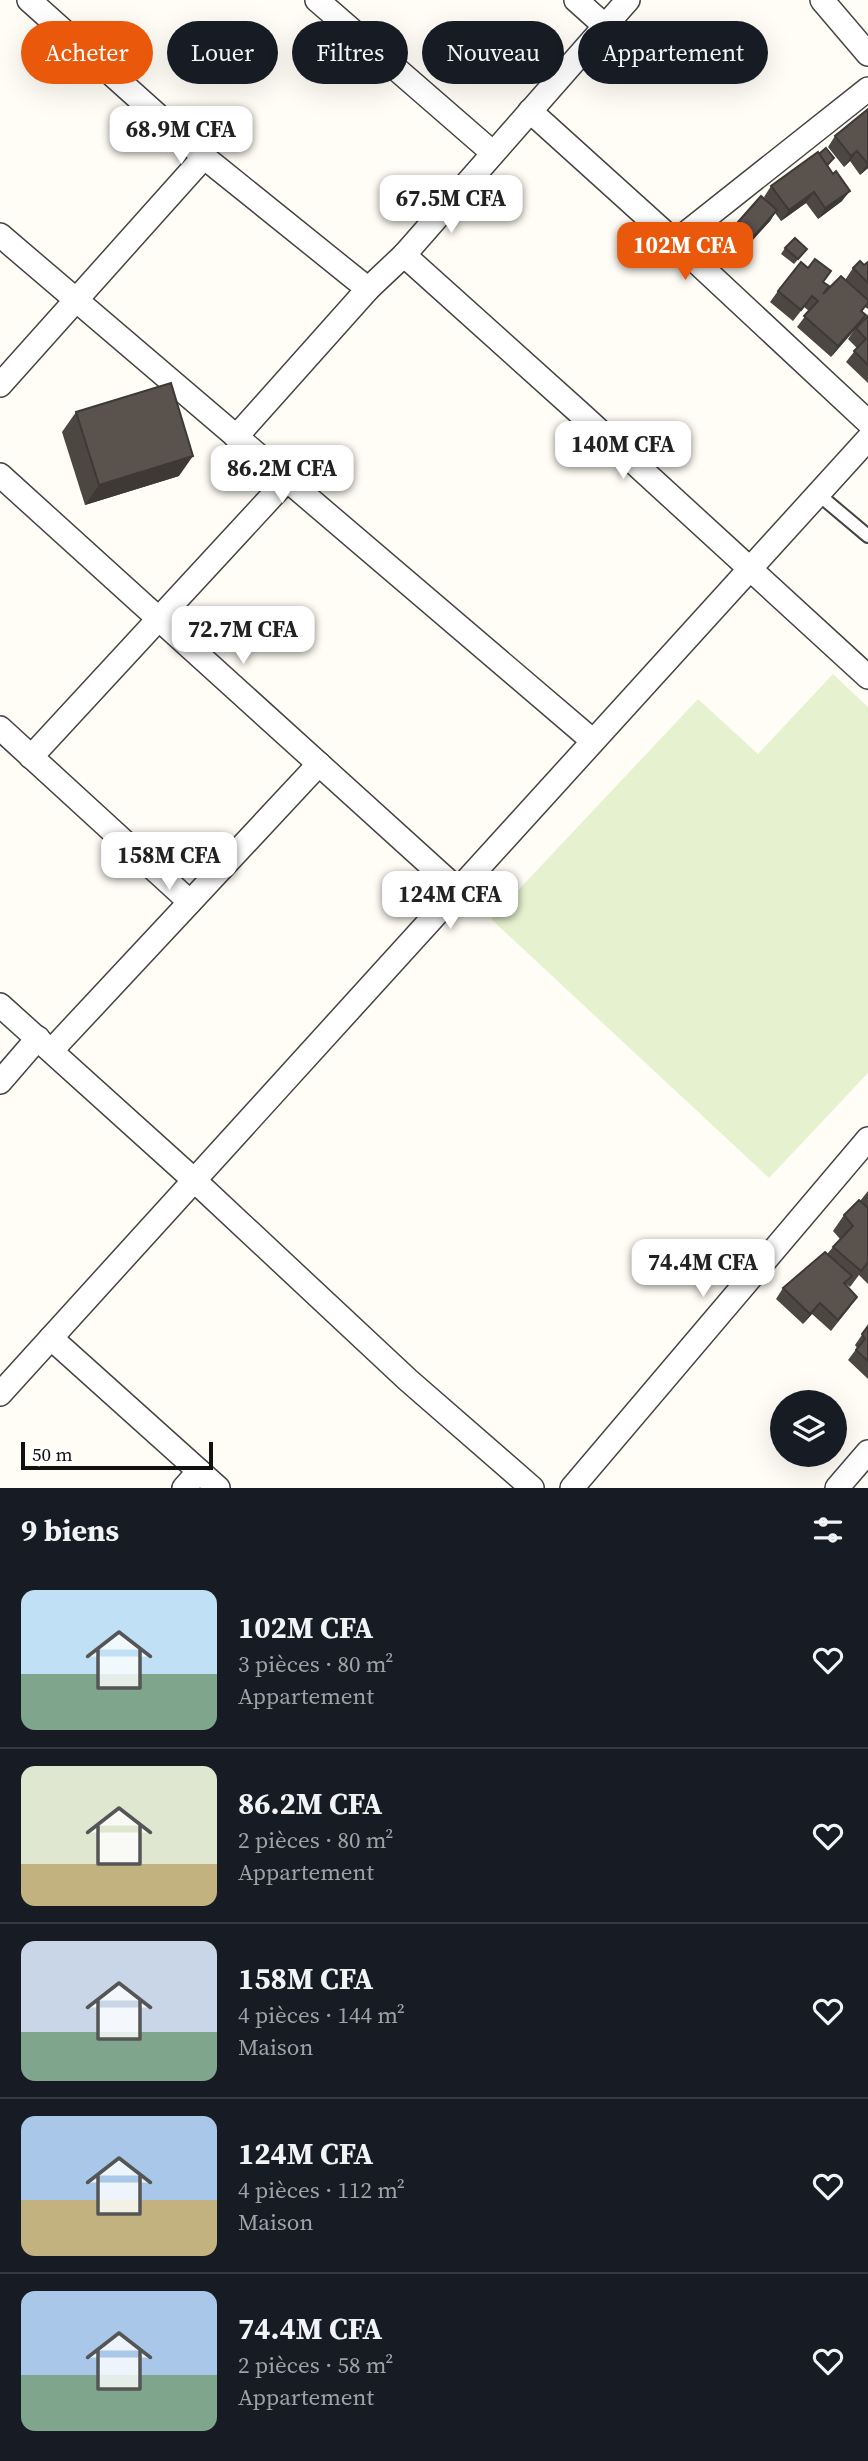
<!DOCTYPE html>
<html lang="fr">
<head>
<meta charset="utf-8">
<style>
	:root { --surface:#171b24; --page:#242831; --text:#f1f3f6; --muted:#9ea1a6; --line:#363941; --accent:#ea580c }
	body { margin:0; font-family:"Source Serif 4",serif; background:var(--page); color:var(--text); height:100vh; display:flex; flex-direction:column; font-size:26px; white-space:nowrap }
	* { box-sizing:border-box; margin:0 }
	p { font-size:23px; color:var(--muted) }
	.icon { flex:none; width:38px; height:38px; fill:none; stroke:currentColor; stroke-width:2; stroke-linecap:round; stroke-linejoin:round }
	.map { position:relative; height:1488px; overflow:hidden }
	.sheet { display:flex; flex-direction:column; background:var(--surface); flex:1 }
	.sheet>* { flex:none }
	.guide { position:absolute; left:21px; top:21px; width:826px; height:63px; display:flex; gap:14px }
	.tools { position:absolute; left:770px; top:1390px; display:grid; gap:14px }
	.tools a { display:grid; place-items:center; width:77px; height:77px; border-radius:50%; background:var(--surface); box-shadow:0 7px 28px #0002; font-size:35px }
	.scale { position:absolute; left:21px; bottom:18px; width:192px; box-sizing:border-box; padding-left:7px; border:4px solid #111; border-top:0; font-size:19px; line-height:24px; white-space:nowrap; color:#111; -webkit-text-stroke:5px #fff; paint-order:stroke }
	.price { position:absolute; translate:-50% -60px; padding:0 16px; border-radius:14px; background:#fff; color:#222; font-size:23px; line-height:46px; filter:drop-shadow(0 2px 4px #0008) }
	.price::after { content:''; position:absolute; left:50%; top:42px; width:21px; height:16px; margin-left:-10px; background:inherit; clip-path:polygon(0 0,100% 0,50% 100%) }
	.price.on { background:var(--accent); color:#fff }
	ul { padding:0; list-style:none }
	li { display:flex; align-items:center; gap:21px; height:175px; padding:0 21px }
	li+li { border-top:2px solid var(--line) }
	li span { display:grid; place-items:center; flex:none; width:196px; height:140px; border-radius:14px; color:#555 }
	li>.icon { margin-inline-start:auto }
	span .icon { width:84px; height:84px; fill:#fffc; stroke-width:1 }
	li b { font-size:30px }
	h2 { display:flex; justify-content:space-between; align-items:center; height:84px; padding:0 21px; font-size:30px }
	.chip { padding:0 24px; border-radius:32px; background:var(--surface); box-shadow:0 7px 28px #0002; font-size:24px; line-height:63px }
	.chip.on { background:var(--accent); color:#fff }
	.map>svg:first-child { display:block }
</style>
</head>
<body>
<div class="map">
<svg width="868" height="1488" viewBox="0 0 868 1488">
	<rect width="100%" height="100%" fill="#fffdf5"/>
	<polygon fill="#e6f2cf" points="833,674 868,707 868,1073 769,1178 491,919 698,699 758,754"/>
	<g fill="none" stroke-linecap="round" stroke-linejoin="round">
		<defs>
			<polyline id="service" points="818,494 868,536"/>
			<g id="minor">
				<polyline points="29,0 204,157 368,289"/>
				<polyline points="317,0 493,153"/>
				<polyline points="576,0 605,26"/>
				<polyline points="822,0 868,54"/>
				<polyline points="530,111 675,242 868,422"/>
				<polyline points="0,235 593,741"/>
				<polyline points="675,242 868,89"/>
				<polyline points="404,255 582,415 868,677"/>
				<polyline points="0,385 204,157"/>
				<polyline points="236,437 368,289 404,255 628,0"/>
				<polyline points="0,475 458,890"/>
				<polyline points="0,728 190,902"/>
				<polyline points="31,757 287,480"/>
				<polyline points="0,1005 194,1180 408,1380 532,1488"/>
				<polyline points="52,1050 319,764"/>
				<polyline points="0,1082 38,1038"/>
				<polyline points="51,1338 218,1488"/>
				<polyline points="0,1394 868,439"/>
				<polyline points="184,1488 199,1471"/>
				<polyline points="572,1488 868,1139"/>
				<polyline points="837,1488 868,1452"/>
			</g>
		</defs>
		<use href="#service" stroke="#444" stroke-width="16"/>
		<use href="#minor" stroke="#444" stroke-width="26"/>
		<use href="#service" stroke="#fff" stroke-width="12"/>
		<use href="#minor" stroke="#fff" stroke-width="23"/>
	</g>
	<g fill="#4d4742">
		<polygon points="868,109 868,168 860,175 850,161 844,167 828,147 835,136"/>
		<polygon points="819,154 834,158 828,166 842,201 818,219 806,203 781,221 775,213 770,221 731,264 715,250 723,239 767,201 764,197 771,186"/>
		<polygon points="785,248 807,249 794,264 781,254"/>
		<polygon points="868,262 868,309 865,307 862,312 866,315 858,326 868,316 868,383 846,362 857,348 848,339 854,330 831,357 797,327 809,311 804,307 793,321 770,302 778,291 824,282 826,291 845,280 853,268 864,265"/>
		<polygon points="76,412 179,476 85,505 62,432"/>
		<polygon points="868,1191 868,1284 859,1275 850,1287 846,1284 850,1307 831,1331 812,1314 803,1324 776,1299 783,1288 827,1254 840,1239 833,1231 844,1215 860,1201"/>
		<polygon points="868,1326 868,1379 848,1360 857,1348 855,1345"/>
	</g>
	<g fill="#3f3936">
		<polygon points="857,151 850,161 844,167 851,156"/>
		<polygon points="868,163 868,168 860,175"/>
		<polygon points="850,191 842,201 818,219 825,208"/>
		<polygon points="814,192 806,203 781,221 789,210"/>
		<polygon points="777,210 770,221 731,264 739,253"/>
		<polygon points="866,315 858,326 831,357 838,346"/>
		<polygon points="193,456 179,476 85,505 99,485"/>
		<polygon points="820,1303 812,1314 803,1324 810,1314"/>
	</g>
	<g fill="#5a524d" stroke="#3f3936" stroke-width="2">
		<polygon points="868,109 868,164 857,151 851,156 835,136"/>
		<polygon points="826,148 834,158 827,165 819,154"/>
		<polygon points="818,152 833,174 836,171 850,191 825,208 814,192 789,210 771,186"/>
		<polygon points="761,196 777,210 739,253 723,239"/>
		<polygon points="795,238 807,249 798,259 785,248"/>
		<polygon points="815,259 831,271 823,282 829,286 823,294 841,276 868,300 868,303 861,311 866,315 838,346 804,316 818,301 812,296 801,310 778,291 801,262 808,268"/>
		<polygon points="860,261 864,265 868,262 868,283 853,268"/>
		<polygon points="868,316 868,365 854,351 866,339 856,328"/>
		<polygon points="171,383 193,456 99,485 76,412"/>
		<polygon points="859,1200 868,1208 868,1262 861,1271 833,1247 853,1226 844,1215"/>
		<polygon points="825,1252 852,1276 844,1283 857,1297 838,1320 820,1303 810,1314 783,1288"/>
		<polygon points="868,1326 868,1361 856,1350 865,1339 862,1334"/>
	</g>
</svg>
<div class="tools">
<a><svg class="icon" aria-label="layers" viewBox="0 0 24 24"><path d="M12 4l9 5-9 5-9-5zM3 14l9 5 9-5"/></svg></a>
</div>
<div class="scale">50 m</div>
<b class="price" style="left:181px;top:166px">68.9M CFA</b>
<b class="price" style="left:451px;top:235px">67.5M CFA</b>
<b class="price on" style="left:685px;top:282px">102M CFA</b>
<b class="price" style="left:623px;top:481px">140M CFA</b>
<b class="price" style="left:282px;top:505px">86.2M CFA</b>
<b class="price" style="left:243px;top:666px">72.7M CFA</b>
<b class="price" style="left:169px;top:892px">158M CFA</b>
<b class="price" style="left:450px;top:931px">124M CFA</b>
<b class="price" style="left:703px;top:1299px">74.4M CFA</b>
<div class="guide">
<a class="chip on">Acheter</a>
<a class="chip">Louer</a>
<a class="chip">Filtres</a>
<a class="chip">Nouveau</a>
<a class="chip">Appartement</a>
</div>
</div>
<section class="sheet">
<h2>9 biens<svg class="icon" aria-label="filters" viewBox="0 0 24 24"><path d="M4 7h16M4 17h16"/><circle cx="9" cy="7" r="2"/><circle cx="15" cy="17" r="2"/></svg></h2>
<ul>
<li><span style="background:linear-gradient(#bfe0f5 60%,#7fa58c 0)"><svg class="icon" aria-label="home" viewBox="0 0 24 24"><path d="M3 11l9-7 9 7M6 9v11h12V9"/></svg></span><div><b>102M CFA</b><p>3 pièces · 80 m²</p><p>Appartement</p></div><svg class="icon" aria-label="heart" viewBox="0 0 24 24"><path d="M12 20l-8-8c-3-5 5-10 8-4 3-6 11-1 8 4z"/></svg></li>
<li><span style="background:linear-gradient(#dfe7d0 70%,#c2b280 0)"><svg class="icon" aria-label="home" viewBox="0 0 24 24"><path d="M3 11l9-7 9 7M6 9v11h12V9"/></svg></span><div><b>86.2M CFA</b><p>2 pièces · 80 m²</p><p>Appartement</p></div><svg class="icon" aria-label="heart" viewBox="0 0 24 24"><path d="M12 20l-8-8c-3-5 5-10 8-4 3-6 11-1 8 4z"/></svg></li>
<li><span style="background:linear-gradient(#c9d6e8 65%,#7fa58c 0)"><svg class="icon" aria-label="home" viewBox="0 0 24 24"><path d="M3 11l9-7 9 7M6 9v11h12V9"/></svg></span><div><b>158M CFA</b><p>4 pièces · 144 m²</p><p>Maison</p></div><svg class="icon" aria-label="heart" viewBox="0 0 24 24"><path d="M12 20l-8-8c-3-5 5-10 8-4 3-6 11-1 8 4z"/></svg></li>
<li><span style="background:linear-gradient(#a9c7e8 60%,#c2b280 0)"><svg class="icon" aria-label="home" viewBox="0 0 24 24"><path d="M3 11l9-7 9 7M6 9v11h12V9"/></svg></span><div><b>124M CFA</b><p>4 pièces · 112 m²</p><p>Maison</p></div><svg class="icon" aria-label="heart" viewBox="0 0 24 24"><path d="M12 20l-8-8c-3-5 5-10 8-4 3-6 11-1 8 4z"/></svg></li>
<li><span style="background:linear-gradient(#a9c7e8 60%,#7fa58c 0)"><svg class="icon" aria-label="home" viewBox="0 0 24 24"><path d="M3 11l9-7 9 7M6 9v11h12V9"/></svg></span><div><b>74.4M CFA</b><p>2 pièces · 58 m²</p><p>Appartement</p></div><svg class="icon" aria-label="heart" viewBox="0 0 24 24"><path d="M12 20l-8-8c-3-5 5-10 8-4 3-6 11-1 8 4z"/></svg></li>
</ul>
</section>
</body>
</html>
